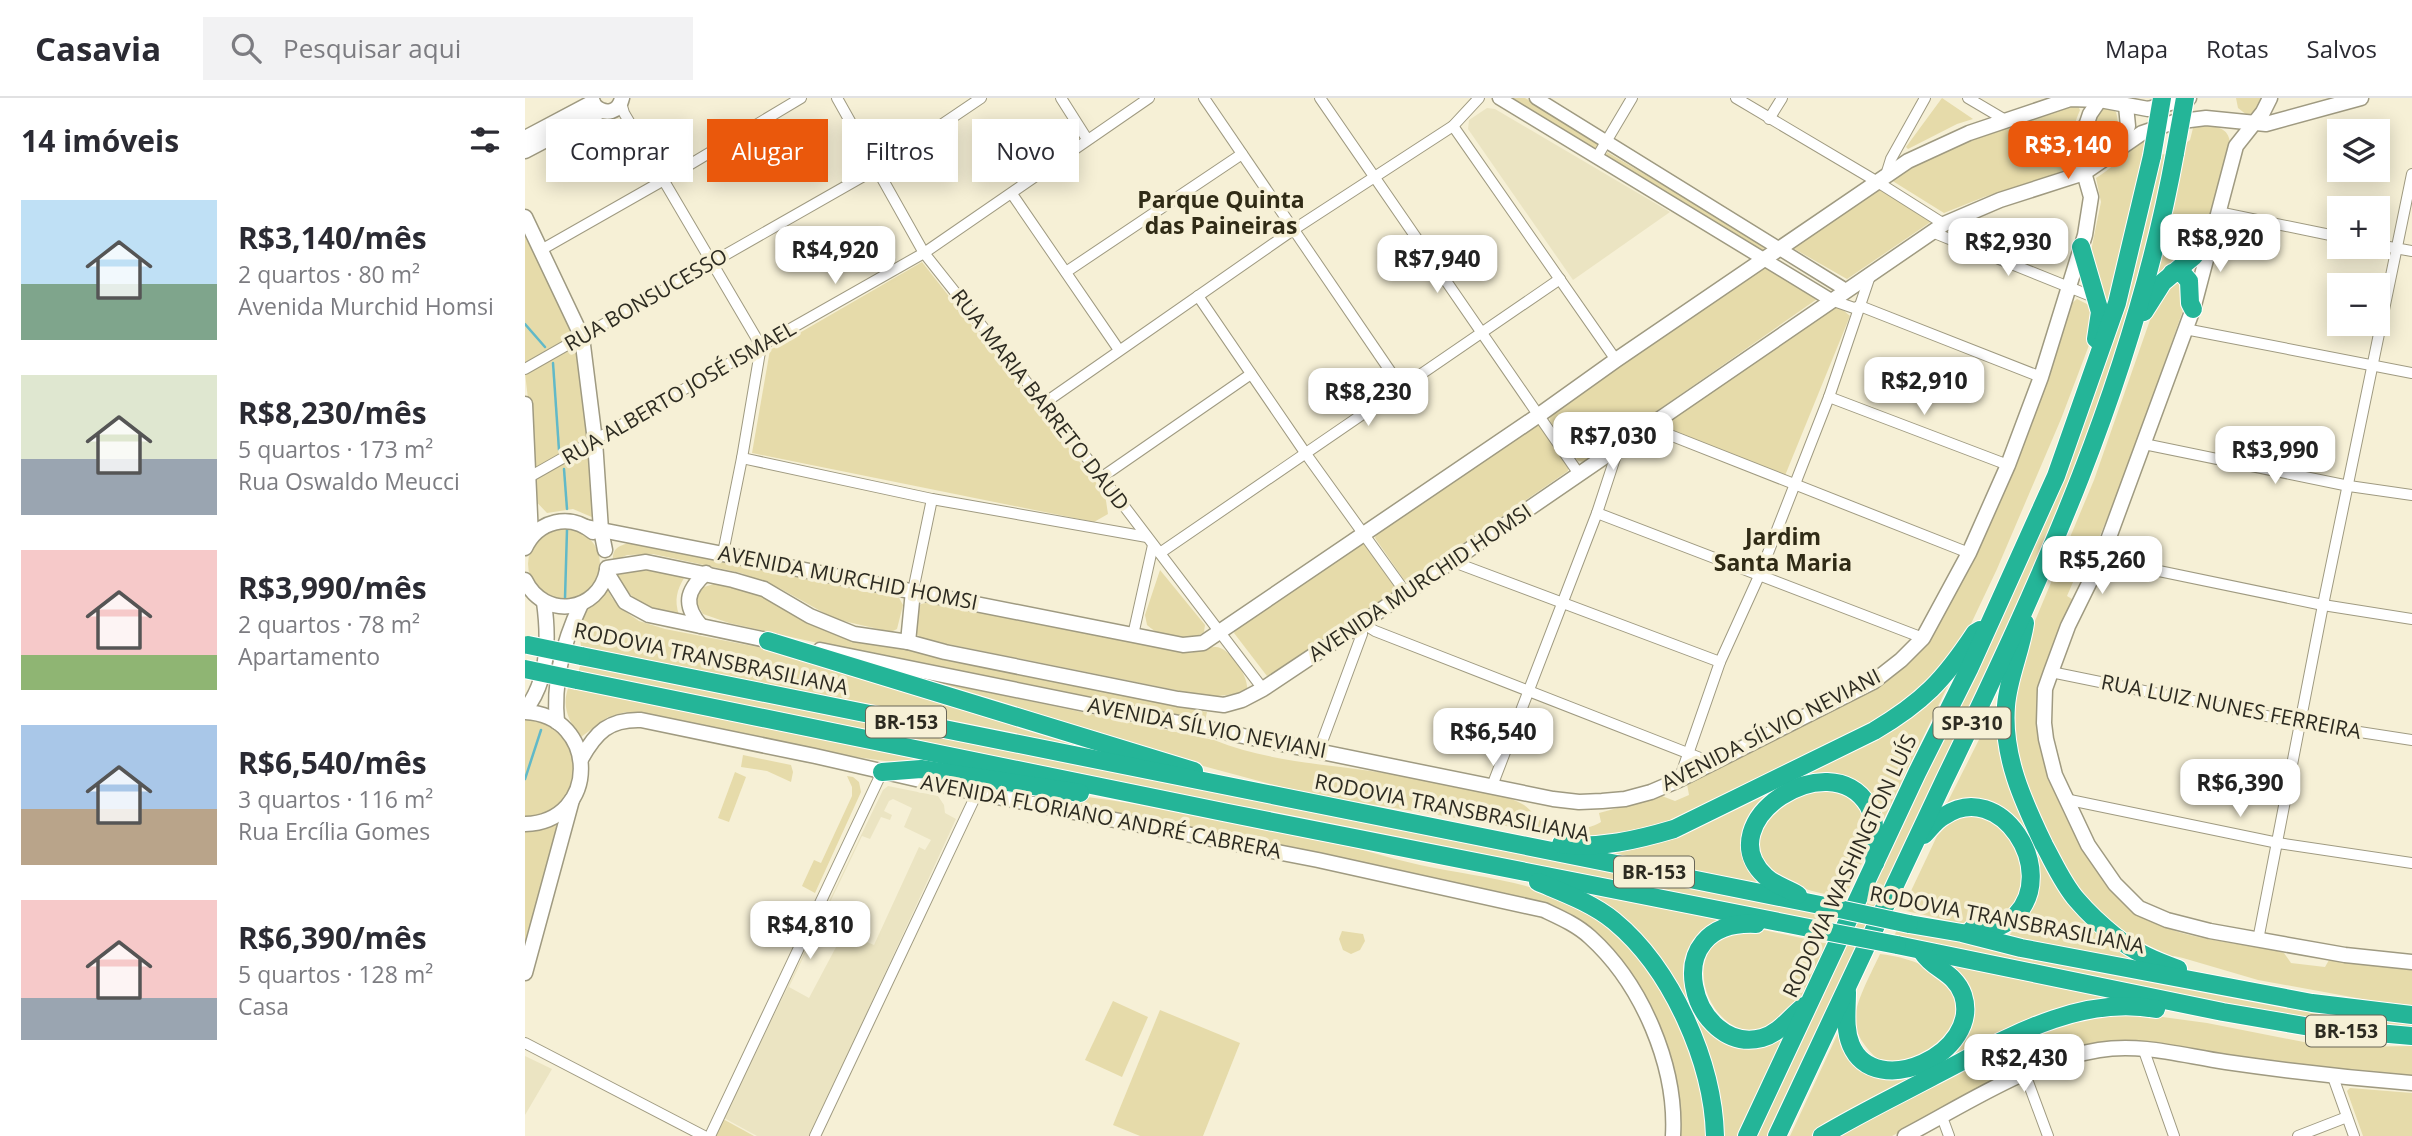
<!DOCTYPE html>
<html lang="pt">
<head>
<meta charset="utf-8">
<style>
	:root { --surface:#fff; --page:#f2f2f3; --text:#2b2b33; --muted:#7c7c81; --line:#e1e1e2; --accent:#ea580c }
	body { margin:0; font-family:"Open Sans",sans-serif; background:var(--page); color:var(--text); height:100vh; display:flex; flex-direction:column; font-size:26px; white-space:nowrap }
	* { box-sizing:border-box; margin:0 }
	p { font-size:23px; color:var(--muted) }
	.icon { flex:none; width:38px; height:38px; fill:none; stroke:currentColor; stroke-width:2; stroke-linecap:round; stroke-linejoin:round }
	.map { position:relative; flex:1; overflow:hidden }
	.panel { display:flex; flex-direction:column; background:var(--surface); width:525px }
	.panel>* { flex:none }
	.banner { position:absolute; left:21px; top:21px; width:665px; height:63px; display:flex; gap:14px }
	.tools { position:absolute; left:1802px; top:21px; display:grid; gap:14px }
	.tools a { display:grid; place-items:center; width:63px; height:63px; border-radius:0px; background:var(--surface); box-shadow:0 4px 18px #0003; font-size:35px }
	.price { position:absolute; translate:-50% -60px; padding:0 16px; border-radius:14px; background:#fff; color:#222; font-size:23px; line-height:46px; filter:drop-shadow(0 2px 4px #0008) }
	.price::after { content:''; position:absolute; left:50%; top:42px; width:21px; height:16px; margin-left:-10px; background:inherit; clip-path:polygon(0 0,100% 0,50% 100%) }
	.price.on { background:var(--accent); color:#fff }
	ul { padding:0; list-style:none }
	li { display:flex; align-items:center; gap:21px; height:175px; padding:0 21px }
	li span { display:grid; place-items:center; flex:none; width:196px; height:140px; border-radius:0px; color:#555 }
	li>.icon { margin-inline-start:auto }
	span .icon { width:84px; height:84px; fill:#fffc; stroke-width:1 }
	li b { font-size:30px }
	h2 { display:flex; justify-content:space-between; align-items:center; height:84px; padding:0 21px; font-size:30px }
	.pill { padding:0 24px; border-radius:0px; background:var(--surface); box-shadow:0 4px 18px #0003; font-size:24px; line-height:63px }
	.pill.on { background:var(--accent); color:#fff }
	header { display:flex; align-items:center; gap:42px; box-sizing:border-box; height:98px; padding:0 35px; background:var(--surface); border-bottom:2px solid var(--line) }
	header strong { font-size:33px }
	nav { display:flex; gap:38px; margin-inline-start:auto; font-size:24px }
	.search { width:490px; height:63px; background:var(--page); display:flex; align-items:center; gap:18px; box-sizing:border-box; padding:0 24px; border-radius:0px; color:var(--muted); font-size:26px }
	main { display:flex; flex:1; min-height:0 }
	.map>svg:first-child { display:block }
</style>
</head>
<body>
<header>
<strong>Casavia</strong>
<div class="search"><svg class="icon" aria-label="search" viewBox="0 0 24 24"><circle cx="10" cy="10" r="6"/><path d="M15 15l6 6"/></svg>Pesquisar aqui</div>
<nav><a>Mapa</a><a>Rotas</a><a>Salvos</a></nav>
</header>
<main>
<section class="panel">
<h2>14 imóveis<svg class="icon" aria-label="filters" viewBox="0 0 24 24"><path d="M4 7h16M4 17h16"/><circle cx="9" cy="7" r="2"/><circle cx="15" cy="17" r="2"/></svg></h2>
<ul>
<li><span style="background:linear-gradient(#bfe0f5 60%,#7fa58c 0)"><svg class="icon" aria-label="home" viewBox="0 0 24 24"><path d="M3 11l9-7 9 7M6 9v11h12V9"/></svg></span><div><b>R$3,140/mês</b><p>2 quartos · 80 m²</p><p>Avenida Murchid Homsi</p></div></li>
<li><span style="background:linear-gradient(#dfe7d0 60%,#9aa5b1 0)"><svg class="icon" aria-label="home" viewBox="0 0 24 24"><path d="M3 11l9-7 9 7M6 9v11h12V9"/></svg></span><div><b>R$8,230/mês</b><p>5 quartos · 173 m²</p><p>Rua Oswaldo Meucci</p></div></li>
<li><span style="background:linear-gradient(#f6c9c9 75%,#8fb573 0)"><svg class="icon" aria-label="home" viewBox="0 0 24 24"><path d="M3 11l9-7 9 7M6 9v11h12V9"/></svg></span><div><b>R$3,990/mês</b><p>2 quartos · 78 m²</p><p>Apartamento</p></div></li>
<li><span style="background:linear-gradient(#a9c7e8 60%,#b9a48a 0)"><svg class="icon" aria-label="home" viewBox="0 0 24 24"><path d="M3 11l9-7 9 7M6 9v11h12V9"/></svg></span><div><b>R$6,540/mês</b><p>3 quartos · 116 m²</p><p>Rua Ercília Gomes</p></div></li>
<li><span style="background:linear-gradient(#f6c9c9 70%,#9aa5b1 0)"><svg class="icon" aria-label="home" viewBox="0 0 24 24"><path d="M3 11l9-7 9 7M6 9v11h12V9"/></svg></span><div><b>R$6,390/mês</b><p>5 quartos · 128 m²</p><p>Casa</p></div></li>
</ul>
</section>
<div class="map">
<svg width="1887" height="1038" viewBox="0 0 1887 1038">
	<rect width="100%" height="100%" fill="#f6f0d6"/>
	<g fill="#ebe4c2" fill-rule="evenodd">
		<polygon points="962,10 970,11 1145,114 1048,182 943,31 944,22"/>
		<path d="M363,688l50,10 6,9 1,8 11,6 -146,317h-53l-33,-18 159,-328zM368,701l19,9 -8,19 27,13 -6,10 -6,-3 -45,98 -30,-13 -35,66 -20,-11 73,-151 8,3 11,-22 9,3 2,-5 -8,-4 5,-10z"/>
		<polygon points="0,958 27,971 0,1017"/>
	</g>
	<g fill="#e6dbaa">
		<polygon points="982,0 1000,0 1074,43 1073,50 1070,51"/>
		<polygon points="1417,0 1448,21 1432,26 1383,51 1381,49"/>
		<polygon points="1711,0 1739,0 1732,14 1722,17 1713,10"/>
		<path d="M1548,7l5,1 2,4c-9,20 -10,39 -10,60l-86,27 -40,16 -53,-33 2,-5 83,-41z"/>
		<path d="M1583,9l8,5c4,16 3,24 -13,32l-8,-5 -4,-11 11,-20z"/>
		<path d="M1683,27c12,2 21,5 22,18l-20,75c-9,22 -22,33 -40,46 -6,3 -7,8 -12,10l28,-131 4,-3 3,-12z"/>
		<path d="M1622,39l-4,21 -36,155 -16,-62 10,-49 -5,-24c19,-11 32,-29 51,-41z"/>
		<polygon points="1082,54 1235,144 1239,151 1237,154 1080,60"/>
		<polygon points="1635,56 1646,57 1614,195 1557,364 1459,583 1410,681 1306,911 1245,1038 1232,1038 1468,535"/>
		<polygon points="1353,88 1407,123 1322,181 1266,149"/>
		<polygon points="0,126 53,237 0,267"/>
		<polygon points="397,164 580,396 583,416 569,424 227,355 245,252"/>
		<polygon points="1239,168 1292,201 1059,364 1053,363 1025,323 1024,317"/>
		<path d="M1653,179l8,24 -4,12 -58,165 -28,67h-7l-22,51 5,3c-13,31 -29,63 -34,96 -10,73 55,199 122,230 28,14 83,19 115,25l9,3 7,10 34,4 4,-7 83,9v36l-39,-4 -115,-21 -75,-22 -9,-2 -2,2 -39,-15 -53,-45 -46,-78 -25,-85 15,-88 70,-167 63,-180z"/>
		<path d="M1552,201l12,6 4,7 -2,28 -30,79 -64,150 -37,78 -37,41 -41,30 -217,108 -57,12h-43l-38,-11 -9,1 -210,-34 -131,-35 -266,-83 303,64c51,21 110,24 164,32 40,6 81,13 121,23 8,2 18,6 25,10 7,5 13,14 20,18 17,9 42,8 57,-1l-2,-9 63,-17 13,5 14,-6 -2,-11 152,-76 37,-22 49,-45 102,-213 29,-73 16,-52z"/>
		<polygon points="1307,209 1317,211 1325,218 1259,380 1133,329"/>
		<polygon points="55,244 67,340 5,376 3,301 0,275"/>
		<polygon points="1013,324 1043,369 1043,373 885,482 879,482 850,440 852,433"/>
		<polygon points="68,348 69,420 48,411 22,415 5,397 5,384"/>
		<circle cx="39" cy="466" r="36"/>
		<path d="M106,444l267,54 5,9 -6,24 -6,3 -56,-13 -54,-30 -40,-16 -88,-19 -26,1 -14,6c-1,-14 7,-15 18,-19z"/>
		<polygon points="839,444 869,488 868,495 750,575 742,578 709,535 711,531"/>
		<path d="M110,470l20,2 29,8c-7,12 -10,22 -5,37 -32,-4 -45,-12 -63,-39z"/>
		<path d="M635,472l45,55 -1,7c-14,11 -44,6 -57,-7l-2,-10z"/>
		<polygon points="192,485 230,494 311,537 677,613 682,614 680,623 360,560 204,525 178,516 171,504 172,495 176,490"/>
		<polygon points="81,489 87,500 98,512 114,523 140,531 269,556 605,661 56,548 55,539 50,533 57,519"/>
		<path d="M405,504l257,51c10,0 18,-6 28,-6 14,-1 34,30 32,42l-12,5 -25,3 -287,-58 -8,-6 3,-25 3,-4z"/>
		<polygon points="56,566 1298,813 1293,825 53,574"/>
		<polygon points="1427,579 1358,723 1346,701 1310,678 1228,720 1241,789 1070,753 1165,731"/>
		<path d="M44,588l458,95 -192,-27 -209,-42 -18,5 -27,20c-13,-16 -20,-32 -12,-51z"/>
		<path d="M1477,596l-1,17 63,179 85,74 -140,-28c37,-53 36,-55 9,-113l-75,-12z"/>
		<path d="M0,621c44,2 69,60 31,88 -10,7 -20,9 -31,11z"/>
		<polygon points="218,657 266,667 268,674 266,684 242,673 216,669"/>
		<polygon points="210,674 221,679 204,724 193,720"/>
		<path d="M407,677c127,19 256,33 381,62 36,8 71,20 107,28 64,14 131,16 184,58 35,27 55,63 74,102 8,17 17,34 22,53 5,19 5,39 8,58h-30l-28,-126 -81,-93 -536,-121z"/>
		<polygon points="322,678 328,679 334,684 336,694 290,795 277,788 289,762 296,765 327,698 327,689"/>
		<path d="M1295,691l32,7 10,13 7,17 -2,27 -22,44c-22,-2 -59,-11 -75,-27 -5,-4 -10,-17 -10,-24 -1,-4 -2,-12 0,-16 7,-24 40,-35 60,-41z"/>
		<polygon points="39,717 0,857 0,732 19,730"/>
		<polygon points="1442,718 1458,720 1474,727 1484,737 1501,773 1496,802 1468,827 1443,827 1377,812 1412,738 1424,725"/>
		<path d="M1048,790l154,32c-17,9 -31,17 -40,35 -6,10 -4,20 -2,31 6,37 40,72 79,61 7,-1 13,-5 20,-9l-47,98h-16l-61,-169z"/>
		<polygon points="1373,830 1887,924 1887,933 1773,922 1369,838"/>
		<path d="M1239,832l65,14c-11,20 -33,70 -52,82 -5,3 -14,5 -20,5 -47,3 -76,-73 -31,-95 11,-5 26,-5 38,-6z"/>
		<polygon points="817,833 838,836 840,843 835,852 826,856 818,852 814,841"/>
		<path d="M1355,856c41,4 103,31 69,83 -4,6 -15,10 -22,14 -23,13 -40,23 -60,-3 -5,-6 -11,-16 -12,-24 -2,-19 17,-52 25,-70z"/>
		<path d="M1423,865l184,38 -26,3 -295,132h-21l49,-105 16,33c26,1 56,5 82,1 23,-3 40,-45 34,-66 -5,-15 -13,-25 -23,-36z"/>
		<polygon points="588,903 623,919 597,979 560,962"/>
		<polygon points="635,912 715,945 678,1038 615,1038 588,1027"/>
		<polygon points="1608,915 1682,925 1784,945 1822,949 1887,948 1887,979 1804,973 1601,943 1477,982 1367,1038 1308,1038 1491,942 1557,919"/>
		<polygon points="1825,990 1887,995 1887,1038 1838,1038 1822,993"/>
		<polygon points="198,1021 229,1038 191,1038"/>
	</g>
	<g fill="none" stroke-linecap="round" stroke-linejoin="round">
		<g stroke="#61b9c8" stroke-width="2.5">
			<polyline points="0,226 20,249"/>
			<polyline points="28,265 34,352"/>
			<polyline points="39,371 42,411"/>
			<polyline points="40,500 42,432"/>
			<polyline points="0,681 16,632"/>
		</g>
		<defs>
			<g id="minor">
				<polyline points="312,0 399,155 577,379 738,591"/>
				<polyline points="536,0 562,41"/>
				<polyline points="679,0 876,289"/>
				<polyline points="795,0 1054,376"/>
				<polyline points="1211,0 1351,83 1419,126"/>
				<polyline points="1443,0 1482,23"/>
				<polyline points="96,5 99,15 236,248 217,360 198,455"/>
				<polyline points="1244,21 1257,0"/>
				<polyline points="928,28 1091,262"/>
				<polyline points="1072,59 1107,0"/>
				<polyline points="1361,77 1366,61 1400,0"/>
				<polyline points="487,96 594,252"/>
				<polyline points="1693,114 1815,139"/>
				<polyline points="1407,134 1571,200"/>
				<polyline points="1853,147 1887,153"/>
				<polyline points="16,152 139,82 276,0"/>
				<polyline points="541,174 717,56"/>
				<polyline points="673,198 781,356 881,495"/>
				<polyline points="1306,202 1329,210 1335,208 1516,279"/>
				<polyline points="1660,231 1887,275"/>
				<polyline points="0,271 351,71 456,0"/>
				<polyline points="1304,299 1483,367"/>
				<polyline points="518,306 768,132 928,28 954,0"/>
				<polyline points="1122,328 1444,455"/>
				<polyline points="1619,346 1824,388 1887,397"/>
				<polyline points="217,360 407,401 622,439"/>
				<polyline points="577,379 726,276"/>
				<polyline points="1,381 399,155 624,0"/>
				<polyline points="1072,415 1398,540"/>
				<polyline points="635,455 1035,181"/>
				<polyline points="1576,461 1798,507 1887,521"/>
				<polyline points="926,463 1195,564"/>
				<polyline points="388,493 407,401"/>
				<polyline points="608,537 628,447"/>
				<polyline points="1526,574 1776,625 1887,642"/>
				<polyline points="794,652 837,536 837,525 850,533 1188,665"/>
				<polyline points="1154,682 1195,564 1234,478 1304,299 1346,175"/>
				<polyline points="967,688 1072,415 1094,348"/>
				<polyline points="1540,701 1753,745 1887,765"/>
				<polyline points="1733,842 1798,507 1887,76"/>
				<polyline points="0,945 179,1038"/>
				<polyline points="1618,950 1649,1038"/>
				<polyline points="1500,976 1523,1038"/>
				<polyline points="1808,979 1829,1038"/>
				<polyline points="1417,1019 1424,1038"/>
				<polyline points="185,1038 357,674"/>
				<polyline points="290,1038 452,695"/>
				<polyline points="1773,1038 1822,1019"/>
			</g>
			<g id="tertiary">
				<polyline points="974,0 1306,202"/>
				<polyline points="1011,0 1321,192"/>
			</g>
			<g id="secondary">
				<polyline points="1745,0 1738,14 1711,48 1668,211 1576,461 1543,528 1526,574 1520,591 1519,625 1521,641 1530,677 1563,747 1590,786 1614,810 1642,822 1685,833 1820,857 1887,864"/>
				<path d="M70,8c11,10 24,6 27,-8"/>
				<polyline points="1559,29 1569,51 1581,60"/>
				<polyline points="0,40 68,4"/>
				<polyline points="1595,48 1603,28 1601,8"/>
				<polyline points="0,53 76,13"/>
				<polyline points="0,119 57,239 70,343 76,432 80,452"/>
				<polyline points="0,306 6,439"/>
				<polyline points="61,429 608,537 658,547 678,545 1014,317 1091,262 1383,63 1444,35 1545,1 1575,2 1623,11 1664,0"/>
				<path d="M0,450c13,-28 45,-35 68,-16"/>
				<polyline points="82,470 121,464 208,482 239,491 285,518 329,536 383,544 420,554 653,601 699,607 717,602 738,591 837,525 1419,126 1475,102 1559,75 1617,35 1649,24 1681,20 1741,26 1836,0"/>
				<polyline points="82,475 100,504 124,517 251,544"/>
				<path d="M0,482c19,40 74,33 82,-10"/>
				<path d="M176,528c-18,-21 -15,-35 5,-53"/>
				<polyline points="383,544 388,493"/>
				<polyline points="295,552 1028,701 1054,704 1077,703 1100,701 1126,694 1154,682 1348,584 1376,562 1398,540 1444,455 1483,367 1516,279 1560,137 1566,99 1554,57 1555,46 1565,16 1576,0"/>
				<path d="M0,612c24,-29 24,-72 19,-108"/>
				<path d="M0,614c74,3 75,110 0,112"/>
				<path d="M32,624c-4,-40 7,-82 24,-118"/>
				<path d="M56,661c15,-27 28,-40 60,-39l174,36 162,37 341,67 226,50c17,8 33,15 46,27 52,47 87,129 83,199"/>
				<polyline points="0,875 47,702"/>
				<path d="M1380,1038c61,-32 125,-75 194,-86 43,-7 85,6 127,12 62,9 124,16 186,21"/>
			</g>
			<g id="motorway">
				<polyline points="1556,149 1575,214 1571,241"/>
				<polyline points="1647,175 1657,175 1664,183 1665,205 1668,211"/>
				<polyline points="1619,214 1638,184 1669,158 1689,131"/>
				<path d="M1500,525c-4,28 -17,55 -19,83 -4,50 17,95 38,139 10,18 19,39 33,55 12,14 25,26 39,37 18,15 40,24 62,32"/>
				<polyline points="243,543 669,673"/>
				<polyline points="56,558 1305,809"/>
				<polyline points="52,582 703,715 1289,831"/>
				<polyline points="357,674 396,671 555,695"/>
				<path d="M1399,737c6,-6 12,-15 20,-19 56,-38 115,54 72,99 -12,12 -27,17 -44,14"/>
				<path d="M1036,746c38,5 76,-4 113,-15l200,-98c49,-29 70,-51 101,-98l5,-3"/>
				<path d="M1013,784c26,11 54,21 76,39 58,48 99,141 101,215"/>
				<path d="M1273,797c-11,-7 -24,-10 -33,-19 -57,-54 64,-134 103,-71 11,18 3,38 7,58"/>
				<path d="M1231,826c-103,-5 -64,132 6,114 18,-5 28,-21 42,-32"/>
				<polyline points="1384,826 1437,835 1496,850 1787,905 1887,917"/>
				<polyline points="1372,847 1698,914 1785,929 1887,938"/>
				<path d="M1322,894c0,18 -3,36 4,53 24,57 131,8 112,-50 -8,-23 -29,-25 -40,-42"/>
				<polyline points="1222,1038 1392,675 1444,571 1531,378 1592,205 1627,58"/>
				<path d="M1252,1038c55,-118 110,-236 166,-353 99,-205 191,-404 232,-630"/>
				<path d="M1297,1038c35,-21 72,-39 108,-58 69,-35 145,-84 226,-69"/>
			</g>
		</defs>
		<use href="#minor" stroke="#9f9a81" stroke-width="12"/>
		<use href="#tertiary" stroke="#9f9a81" stroke-width="15"/>
		<use href="#secondary" stroke="#9f9a81" stroke-width="17"/>
		<use href="#motorway" stroke="#fff" stroke-width="20"/>
		<use href="#minor" stroke="#fff" stroke-width="10"/>
		<use href="#tertiary" stroke="#fff" stroke-width="12"/>
		<use href="#secondary" stroke="#fff" stroke-width="14"/>
		<use href="#motorway" stroke="#24b598" stroke-width="18"/>
		<defs>
			<g id="motorway-bridge">
				<polyline points="1650,55 1660,0"/>
				<polyline points="1627,58 1637,0"/>
				<polyline points="3,547 56,558"/>
				<polyline points="0,571 52,582"/>
				<polyline points="1305,809 1384,826"/>
				<polyline points="1289,831 1372,847"/>
			</g>
		</defs>
		<use href="#motorway-bridge" stroke="#fff" stroke-width="20" stroke-linecap="butt"/>
		<use href="#motorway-bridge" stroke="#24b598" stroke-width="18"/>
	</g>
	<g text-anchor="middle" stroke-width="7" stroke-linejoin="round" paint-order="stroke">
		<g fill="#f6f0d6" stroke="#696657" stroke-width="2">
			<rect x="341" y="608.5" width="80" height="31" rx="5"/>
			<rect x="1408.5" y="609.5" width="77" height="31" rx="5"/>
			<rect x="1089" y="758.5" width="80" height="31" rx="5"/>
			<rect x="1781" y="917.5" width="80" height="31" rx="5"/>
		</g>
		<g font-size="19" font-weight="bold" fill="#2d2b21">
			<text x="381" y="631">BR-153</text>
			<text x="1447" y="632">SP-310</text>
			<text x="1129" y="781">BR-153</text>
			<text x="1821" y="940">BR-153</text>
		</g>
		<g font-size="21" fill="#2d2b21" stroke="#f6f0d6">
			<text transform="translate(121 202) rotate(-30)" y="7">RUA BONSUCESSO</text>
			<text transform="translate(154 295) rotate(-30)" y="7">RUA ALBERTO JOSÉ ISMAEL</text>
			<text transform="translate(515 302) rotate(52)" y="7">RUA MARIA BARRETO DAUD</text>
			<text transform="translate(323 480) rotate(11)" y="7">AVENIDA MURCHID HOMSI</text>
			<text transform="translate(895 485) rotate(-34)" y="7">AVENIDA MURCHID HOMSI</text>
			<text transform="translate(186 561) rotate(12)" y="7">RODOVIA TRANSBRASILIANA</text>
			<text transform="translate(1706 609) rotate(11)" y="7">RUA LUIZ NUNES FERREIRA</text>
			<text transform="translate(682 630) rotate(11)" y="7">AVENIDA SÍLVIO NEVIANI</text>
			<text transform="translate(1246 632) rotate(-27)" y="7">AVENIDA SÍLVIO NEVIANI</text>
			<text transform="translate(927 710) rotate(11)" y="7">RODOVIA TRANSBRASILIANA</text>
			<text transform="translate(576 719) rotate(11)" y="7">AVENIDA FLORIANO ANDRÉ CABRERA</text>
			<text transform="translate(1325 768) rotate(-65)" y="7">RODOVIA WASHINGTON LUÍS</text>
			<text transform="translate(1482 822) rotate(11)" y="7">RODOVIA TRANSBRASILIANA</text>
		</g>
		<g font-size="23" font-weight="bold" fill="#302b16" stroke="#f6f0d6">
			<text x="696" y="110">Parque Quinta<tspan x="696" dy="26">das Paineiras</tspan></text>
			<text x="1258" y="447">Jardim<tspan x="1258" dy="26">Santa Maria</tspan></text>
		</g>
	</g>
</svg>
<div class="tools">
<a><svg class="icon" aria-label="layers" viewBox="0 0 24 24"><path d="M12 4l9 5-9 5-9-5zM3 14l9 5 9-5"/></svg></a>
<a>+</a>
<a>−</a>
</div>
<b class="price on" style="left:1543px;top:83px">R$3,140</b>
<b class="price" style="left:1695px;top:176px">R$8,920</b>
<b class="price" style="left:1483px;top:180px">R$2,930</b>
<b class="price" style="left:310px;top:188px">R$4,920</b>
<b class="price" style="left:912px;top:197px">R$7,940</b>
<b class="price" style="left:1399px;top:319px">R$2,910</b>
<b class="price" style="left:843px;top:330px">R$8,230</b>
<b class="price" style="left:1088px;top:374px">R$7,030</b>
<b class="price" style="left:1750px;top:388px">R$3,990</b>
<b class="price" style="left:1577px;top:498px">R$5,260</b>
<b class="price" style="left:968px;top:670px">R$6,540</b>
<b class="price" style="left:1715px;top:721px">R$6,390</b>
<b class="price" style="left:285px;top:863px">R$4,810</b>
<b class="price" style="left:1499px;top:996px">R$2,430</b>
<div class="banner">
<a class="pill">Comprar</a>
<a class="pill on">Alugar</a>
<a class="pill">Filtros</a>
<a class="pill">Novo</a>
</div>
</div>
</main>
</body>
</html>
